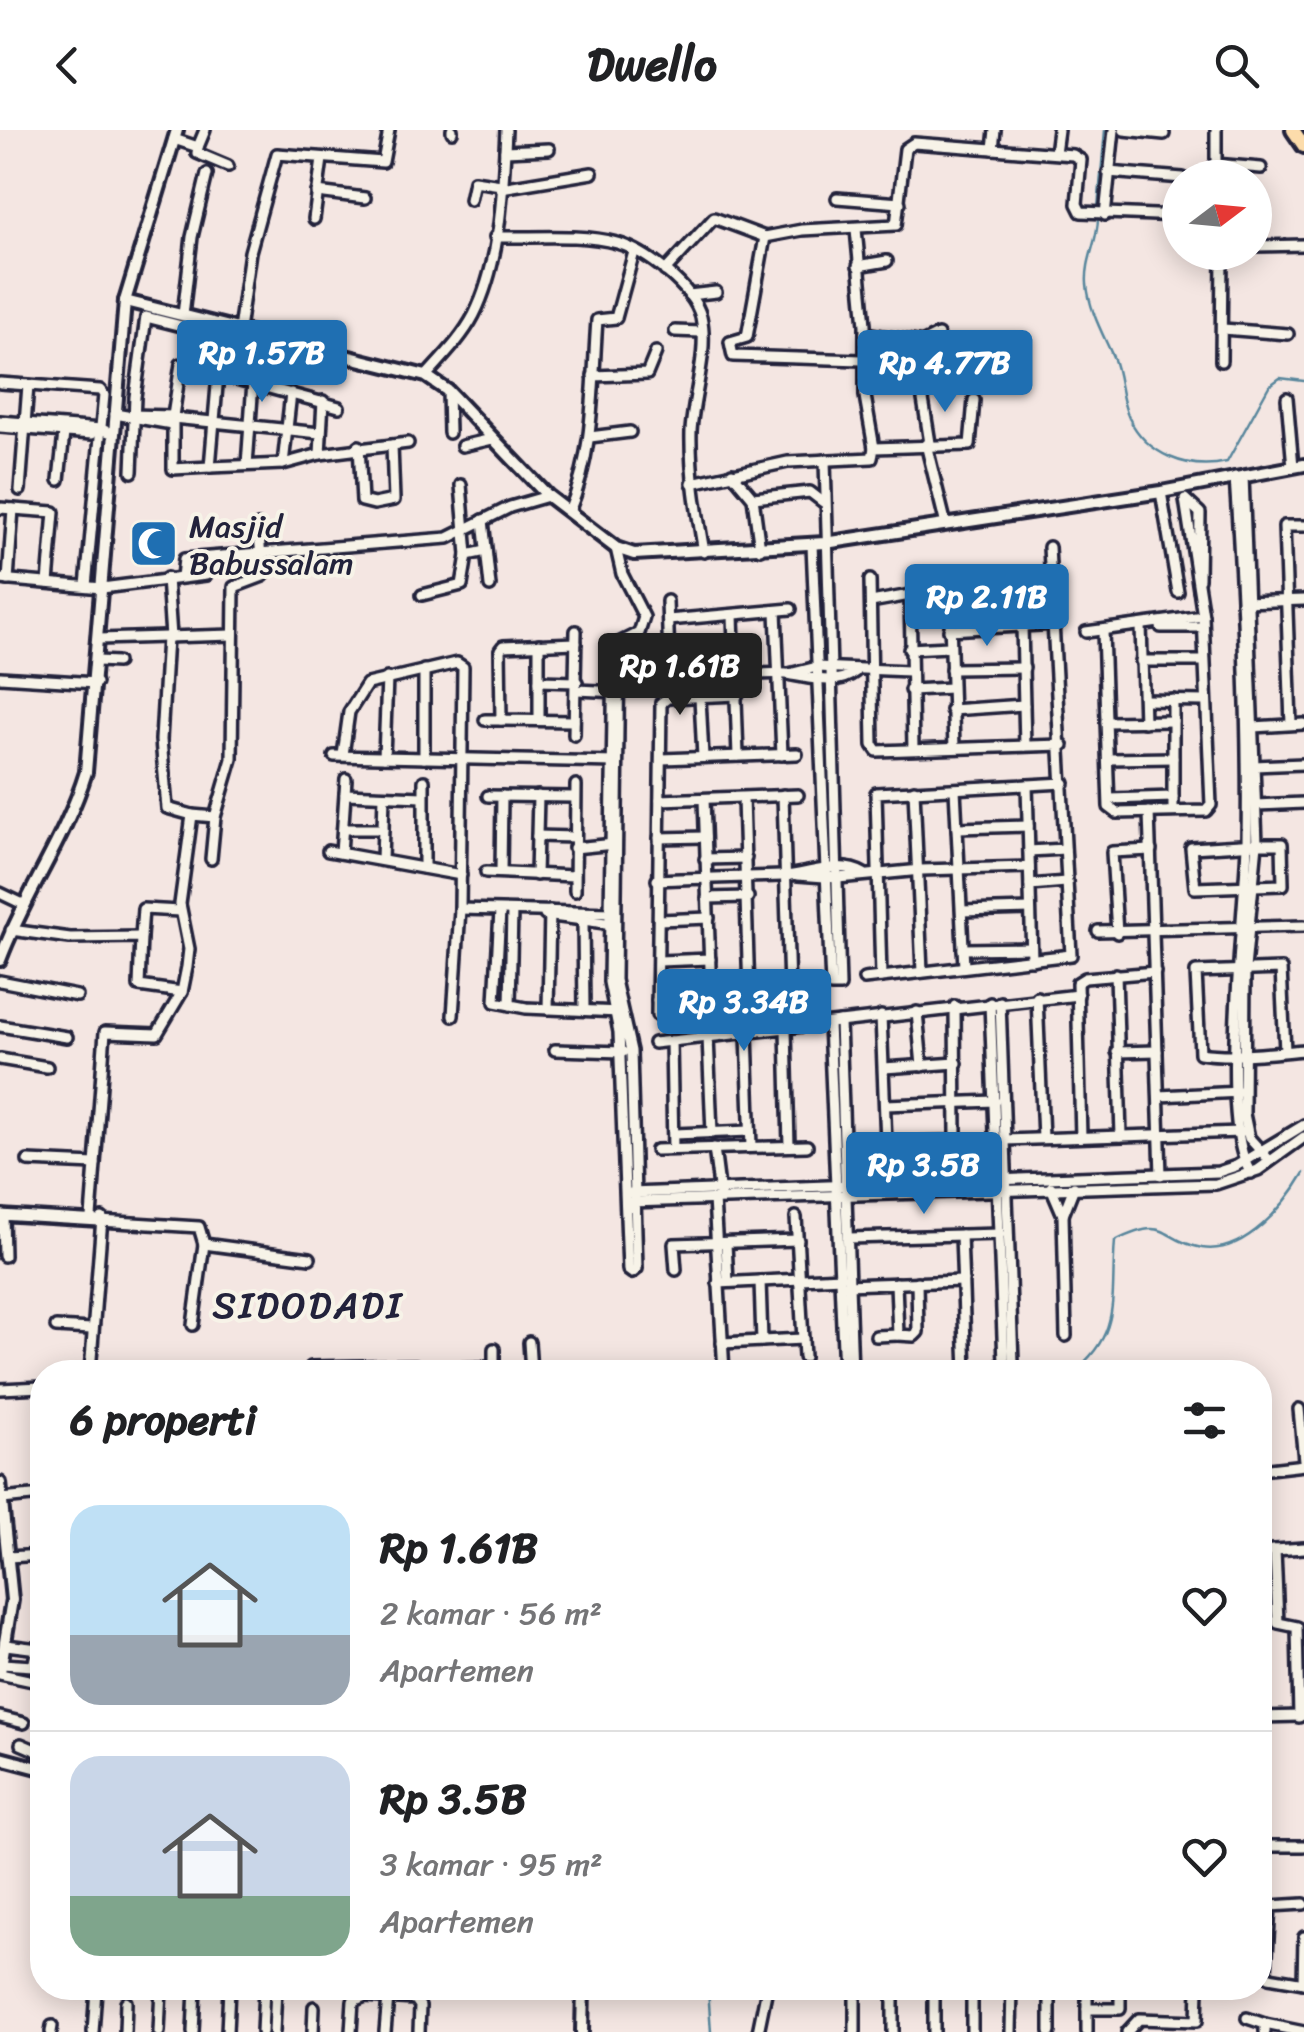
<!DOCTYPE html>
<html lang="id">
<head>
<meta charset="utf-8">
<style>
	:root { --surface:#fff; --page:#f2f2f2; --text:#202124; --muted:#757577; --line:#e0e0e0; --accent:#1f6fb2 }
	body { margin:0; font-family:Sriracha,sans-serif; background:var(--page); color:var(--text); height:100vh; display:flex; flex-direction:column; font-size:38px; white-space:nowrap }
	* { box-sizing:border-box; margin:0 }
	p { font-size:32px; color:var(--muted) }
	.icon { flex:none; width:55px; height:55px; fill:none; stroke:currentColor; stroke-width:2; stroke-linecap:round; stroke-linejoin:round }
	.map { position:relative; flex:1; overflow:hidden }
	.sheet { position:absolute; left:30px; top:1230px; width:1242px; height:640px; display:flex; flex-direction:column; background:var(--surface); border-radius:40px; box-shadow:0 5px 25px #0003 }
	.sheet>* { flex:none }
	.needle { width:65px; rotate:74deg }
	.fabs { position:absolute; left:1162px; top:30px; display:grid; gap:20px }
	.fabs a { display:grid; place-items:center; width:110px; height:110px; border-radius:50%; background:var(--surface); box-shadow:0 5px 25px #0003; font-size:50px }
	.price { position:absolute; translate:-50% -85px; padding:0 22px; border-radius:10px; background:var(--accent); color:#fff; font-size:32px; line-height:65px; filter:drop-shadow(0 2px 5px #0008) }
	.price::after { content:''; position:absolute; left:50%; top:60px; width:30px; height:22px; margin-left:-15px; background:inherit; clip-path:polygon(0 0,100% 0,50% 100%) }
	.price.active { background:#222; color:#fff }
	ul { padding:0; list-style:none }
	li { display:flex; align-items:center; gap:30px; height:250px; padding:0 40px }
	li+li { border-top:2px solid var(--line) }
	li span { display:grid; place-items:center; flex:none; width:280px; height:200px; border-radius:30px; color:#555 }
	li>.icon { margin-inline-start:auto }
	span .icon { width:120px; height:120px; fill:#fffc; stroke-width:1 }
	li b { font-size:42px }
	h2 { display:flex; justify-content:space-between; align-items:center; height:120px; padding:0 40px; font-size:42px }
	header { display:flex; justify-content:space-between; align-items:center; height:130px; padding:0 40px; background:var(--surface); font-size:45px; font-weight:700 }
	.map>svg:first-child { display:block }
</style>
</head>
<body>
<header><svg class="icon" aria-label="back" viewBox="0 0 24 24"><path d="M15 5l-7 7 7 7"/></svg>Dwello<svg class="icon" aria-label="search" viewBox="0 0 24 24"><circle cx="10" cy="10" r="6"/><path d="M15 15l6 6"/></svg></header>
<div class="map">
<svg width="1304" height="1902" viewBox="0 0 1304 1902">
	<rect width="100%" height="100%" fill="#f4e6e2"/>
	<filter id="ink" filterUnits="userSpaceOnUse"><feTurbulence type="fractalNoise" baseFrequency=".01" numOctaves="2"/><feDisplacementMap in="SourceGraphic" scale="20" xChannelSelector="R" yChannelSelector="G"/><feConvolveMatrix kernelMatrix="1 2 1 2 8 2 1 2 1" color-interpolation-filters="sRGB"/></filter>
	<g filter="url(#ink)">
		<g fill="none" stroke-linecap="round" stroke-linejoin="round">
			<g stroke="#58869c" stroke-width="2.5">
				<polyline points="1098,78 1105,0"/>
				<path d="M1098,86c1,23 -13,43 -11,68 2,26 16,50 26,73 8,19 7,42 16,61 18,37 59,53 98,44l42,-76 11,-8 24,3"/>
				<polyline points="107,445 108,432"/>
				<polyline points="95,1229 95,1242"/>
				<path d="M1073,1242c50,-39 37,-75 42,-131 55,-27 44,-1 87,7 43,7 84,-44 102,-75"/>
				<polyline points="708,1858 711,1902"/>
			</g>
			<defs>
				<g id="minor">
					<polyline points="1124,0 1164,4"/>
					<polyline points="1216,0 1216,48"/>
					<polyline points="452,2 452,0"/>
					<polyline points="174,9 198,17 197,23 228,36"/>
					<polyline points="198,17 205,0"/>
					<polyline points="993,19 995,0"/>
					<polyline points="505,21 549,19"/>
					<polyline points="1055,23 1058,0"/>
					<polyline points="1215,34 1261,38"/>
					<polyline points="1108,42 1183,48"/>
					<polyline points="501,58 592,43"/>
					<polyline points="317,62 365,68"/>
					<polyline points="837,68 900,73"/>
					<polyline points="470,70 474,51 501,55"/>
					<polyline points="1105,85 1114,0"/>
					<polyline points="314,89 322,29"/>
					<polyline points="856,99 865,195 865,266 874,318"/>
					<path d="M495,107c40,1 84,-4 122,6 29,8 76,44 84,74 8,34 -8,79 -10,114 -1,41 6,81 13,121"/>
					<polyline points="765,107 747,207 730,212 733,226 862,230"/>
					<polyline points="1255,116 1304,115"/>
					<polyline points="858,136 887,131"/>
					<polyline points="665,141 714,88 765,107 802,100 896,95 905,19 914,13 1073,25 1081,30 1077,74 1081,82 1180,86"/>
					<polyline points="689,165 716,162"/>
					<polyline points="183,185 192,107 207,44"/>
					<polyline points="1223,199 1288,204"/>
					<polyline points="239,200 250,122 277,24 383,32 389,0"/>
					<polyline points="675,201 701,202"/>
					<polyline points="865,203 922,213 938,205"/>
					<polyline points="1221,231 1222,122"/>
					<polyline points="218,244 210,337 173,339 173,286 181,234 339,277"/>
					<path d="M426,246c17,-19 36,-38 48,-61 27,-54 29,-126 32,-185"/>
					<polyline points="593,246 647,244 656,222"/>
					<polyline points="0,253 100,260 104,265 86,456"/>
					<polyline points="448,261 449,303"/>
					<polyline points="922,263 930,313"/>
					<polyline points="1287,268 1293,337"/>
					<polyline points="115,284 172,294"/>
					<polyline points="131,285 173,286"/>
					<polyline points="173,288 320,303"/>
					<polyline points="0,291 101,299 114,304"/>
					<polyline points="0,297 92,304"/>
					<polyline points="590,307 630,302"/>
					<polyline points="926,314 946,395"/>
					<polyline points="359,316 362,371 374,374 394,370 392,315"/>
					<polyline points="462,316 492,309"/>
					<polyline points="320,324 408,313"/>
					<polyline points="283,334 291,263"/>
					<polyline points="247,335 253,252"/>
					<polyline points="210,337 283,334 320,324 323,271"/>
					<polyline points="132,342 135,267 146,187 336,235"/>
					<polyline points="732,343 753,368 760,419"/>
					<polyline points="1243,346 1257,714 1245,838 1244,984 1249,1008 1270,1031"/>
					<path d="M1235,347c8,121 14,245 12,365 -1,66 -30,284 4,331"/>
					<polyline points="59,350 64,303"/>
					<polyline points="692,353 788,332 872,328 874,318 970,315 974,270"/>
					<polyline points="461,355 467,425"/>
					<polyline points="20,360 28,255"/>
					<polyline points="1161,362 1178,462"/>
					<polyline points="753,368 810,362 823,372"/>
					<polyline points="0,378 54,382 48,453"/>
					<path d="M569,382c26,-62 23,-126 28,-192l19,-2 18,-66"/>
					<polyline points="483,390 490,456"/>
					<polyline points="812,415 831,856 840,856 825,330"/>
					<polyline points="616,418 622,444 644,487 639,503 615,515 614,517 609,852 619,902 628,1140 632,1143 637,1139 631,921 615,850 619,513"/>
					<polyline points="182,447 184,429 448,408 510,377 548,366"/>
					<polyline points="167,448 171,507"/>
					<polyline points="0,449 102,458 206,445 207,428"/>
					<polyline points="8,450 13,379"/>
					<polyline points="870,450 873,615 877,621 1063,615"/>
					<polyline points="949,458 954,618"/>
					<polyline points="422,465 462,455 467,425 486,421"/>
					<polyline points="910,465 913,619"/>
					<polyline points="667,471 669,530"/>
					<polyline points="871,472 949,458 1052,453"/>
					<polyline points="1242,472 1304,470"/>
					<polyline points="776,481 782,625"/>
					<polyline points="733,486 738,626"/>
					<polyline points="668,490 791,479"/>
					<polyline points="1022,496 1025,616"/>
					<polyline points="1141,496 1144,592"/>
					<polyline points="1161,497 1203,497"/>
					<polyline points="949,500 1057,494"/>
					<polyline points="1103,501 1109,677 1117,683 1206,681 1211,675 1203,486 1185,369 1200,383 1199,449"/>
					<polyline points="1086,502 1203,486"/>
					<polyline points="167,507 161,610 167,678 192,685"/>
					<polyline points="99,509 233,505"/>
					<polyline points="539,514 539,590"/>
					<polyline points="909,519 949,517"/>
					<polyline points="698,528 703,627"/>
					<polyline points="649,530 737,527"/>
					<polyline points="98,531 117,532"/>
					<polyline points="1141,531 1204,531"/>
					<polyline points="951,539 1024,538"/>
					<polyline points="424,540 424,628"/>
					<polyline points="789,544 817,537 909,541"/>
					<path d="M738,546c15,-1 32,-4 48,-2 22,3 50,13 69,-2"/>
					<polyline points="0,547 96,553"/>
					<polyline points="539,551 577,552"/>
					<polyline points="577,560 619,562"/>
					<polyline points="910,560 951,558"/>
					<polyline points="1144,570 1205,571"/>
					<polyline points="1173,570 1173,681"/>
					<polyline points="951,580 1024,575"/>
					<polyline points="485,590 501,590"/>
					<polyline points="574,591 501,590 500,520 503,516 576,513"/>
					<polyline points="1106,592 1173,591"/>
					<polyline points="1291,594 1284,396 1304,396"/>
					<polyline points="1253,597 1304,594"/>
					<polyline points="574,605 576,501"/>
					<polyline points="343,625 349,582 367,554 457,533 463,537 460,779 453,886"/>
					<polyline points="334,626 616,632"/>
					<polyline points="384,627 387,548"/>
					<polyline points="662,629 797,624"/>
					<polyline points="1109,629 1173,628"/>
					<polyline points="1254,636 1304,634"/>
					<polyline points="1027,655 1032,830"/>
					<polyline points="955,659 964,837"/>
					<polyline points="914,660 922,842"/>
					<polyline points="345,664 423,667"/>
					<polyline points="783,665 789,859"/>
					<polyline points="488,666 575,667"/>
					<polyline points="743,668 749,864"/>
					<polyline points="704,669 711,867"/>
					<polyline points="1110,669 1173,667"/>
					<polyline points="660,670 798,665"/>
					<polyline points="1256,675 1304,673"/>
					<polyline points="1149,682 1161,1045"/>
					<polyline points="957,698 1028,696"/>
					<polyline points="344,699 383,699"/>
					<polyline points="537,706 574,707"/>
					<polyline points="659,708 705,707"/>
					<polygon points="1257,714 1282,714 1283,755 1195,758 1191,718"/>
					<polyline points="574,718 614,714"/>
					<polyline points="328,721 461,745"/>
					<polyline points="1029,721 1065,719"/>
					<polyline points="341,723 346,649"/>
					<polyline points="211,729 215,687"/>
					<polyline points="705,729 746,728"/>
					<polyline points="382,730 384,666"/>
					<polyline points="424,738 424,651"/>
					<polyline points="486,742 574,746"/>
					<polyline points="501,742 502,666"/>
					<polyline points="536,745 538,666"/>
					<polyline points="798,745 838,748 921,740 1029,737"/>
					<path d="M657,750c42,-2 83,-3 125,-4 27,-1 56,-17 82,-2"/>
					<polyline points="1030,755 1066,752"/>
					<polyline points="575,761 576,655"/>
					<polyline points="0,763 23,774"/>
					<polyline points="707,768 748,767"/>
					<polyline points="460,779 612,783"/>
					<polyline points="500,781 495,872 526,878 620,882"/>
					<polyline points="962,781 1030,779"/>
					<polyline points="545,785 613,794"/>
					<polyline points="659,790 709,788"/>
					<polyline points="583,791 584,880"/>
					<polyline points="11,800 70,808 141,807 139,856 182,862"/>
					<polyline points="1098,801 1304,796"/>
					<polyline points="1117,803 1112,722 1151,720"/>
					<polyline points="141,807 143,779 180,781"/>
					<polyline points="963,819 1031,818"/>
					<polyline points="659,831 710,829"/>
					<polyline points="1116,844 1121,1006"/>
					<polyline points="881,847 876,663 1064,653"/>
					<polyline points="864,849 1071,825 1049,417"/>
					<polyline points="0,851 77,866"/>
					<polyline points="1037,867 1043,1008"/>
					<polyline points="657,870 806,857"/>
					<polyline points="1000,872 1013,1233 1009,1242"/>
					<polyline points="510,875 512,781"/>
					<polyline points="548,879 550,781"/>
					<polyline points="917,882 922,936"/>
					<polyline points="657,885 661,573 668,568 738,565"/>
					<polyline points="881,886 886,1013 950,1011 956,1007 955,876"/>
					<polyline points="840,892 852,1242"/>
					<polyline points="829,894 844,1242"/>
					<polyline points="0,896 67,907"/>
					<polyline points="786,900 789,1016"/>
					<polyline points="747,904 751,1017"/>
					<polyline points="708,907 712,1003"/>
					<polyline points="671,911 673,1019"/>
					<polyline points="654,913 1078,865"/>
					<polyline points="555,920 623,922"/>
					<path d="M1285,921l-4,-82 -85,3 4,81c33,5 70,0 104,-3"/>
					<polyline points="1117,922 1157,921"/>
					<polyline points="0,929 47,937"/>
					<polyline points="884,938 957,933"/>
					<polyline points="1159,966 1241,962"/>
					<polyline points="885,975 995,971"/>
					<polyline points="674,1004 750,1001"/>
					<polyline points="1081,1007 1077,853 1085,848 1155,842"/>
					<polyline points="1004,1010 1241,1002"/>
					<polyline points="714,1018 720,1065"/>
					<polyline points="656,1020 807,1016"/>
					<polyline points="28,1031 95,1034"/>
					<polyline points="1051,1057 1063,1085 1074,1057"/>
					<polyline points="630,1063 1218,1042 1236,1036 1304,995"/>
					<polyline points="714,1069 724,1242"/>
					<polyline points="630,1072 1216,1054 1258,1040 1304,1007"/>
					<polyline points="0,1085 199,1097 204,1114 310,1128"/>
					<polyline points="3,1085 4,1126"/>
					<polyline points="1063,1085 1066,1206"/>
					<polyline points="91,1087 105,902 157,904 182,862 187,837 189,819 180,774 192,685 215,687 232,629 234,457 263,446 258,396"/>
					<polyline points="796,1087 804,1227"/>
					<polyline points="961,1105 966,1242"/>
					<polyline points="849,1108 1000,1104"/>
					<polyline points="726,1114 728,1152"/>
					<polyline points="676,1140 674,1114 798,1110"/>
					<polyline points="760,1151 762,1211"/>
					<polyline points="718,1153 841,1147"/>
					<polyline points="896,1153 898,1205 914,1206 918,1202 917,1152"/>
					<polyline points="845,1155 963,1151"/>
					<polyline points="193,1195 204,1114"/>
					<polyline points="56,1197 91,1199"/>
					<polyline points="876,1206 898,1205"/>
					<polyline points="529,1212 531,1242"/>
					<polyline points="722,1213 803,1209"/>
					<polyline points="494,1219 494,1240"/>
					<polyline points="311,1237 415,1235 415,1242"/>
					<polyline points="415,1239 494,1237"/>
					<polyline points="90,1242 102,1088"/>
					<polyline points="973,1242 999,1240 1004,1232 990,873"/>
					<polyline points="0,1259 42,1257"/>
					<polyline points="1299,1279 1304,1330"/>
					<polyline points="1260,1340 1304,1335"/>
					<polyline points="2,1369 42,1365"/>
					<polyline points="1275,1420 1278,1493 1297,1497 1299,1587"/>
					<polyline points="1260,1421 1304,1418"/>
					<polyline points="8,1427 42,1425"/>
					<polyline points="6,1515 38,1519"/>
					<polyline points="2,1534 33,1536 37,1519"/>
					<polyline points="0,1544 42,1553"/>
					<polyline points="0,1587 24,1593"/>
					<polyline points="1260,1587 1301,1586"/>
					<polyline points="21,1614 42,1623"/>
					<polyline points="1260,1716 1304,1716"/>
					<polyline points="1304,1774 1270,1776 1266,1842 1269,1847 1304,1853"/>
					<polyline points="1303,1853 1304,1807"/>
					<polyline points="358,1858 421,1858"/>
					<polyline points="934,1858 934,1902"/>
					<polyline points="1087,1879 1120,1879 1120,1858"/>
					<polyline points="1247,1888 1265,1894"/>
					<polyline points="51,1902 52,1896"/>
					<polyline points="93,1902 96,1860"/>
					<polyline points="125,1902 126,1872"/>
					<polyline points="159,1902 161,1858"/>
					<polyline points="193,1902 195,1858"/>
					<polyline points="227,1902 229,1858"/>
					<polyline points="262,1902 264,1858"/>
					<polyline points="274,1902 276,1858"/>
					<polyline points="313,1902 314,1877"/>
					<polyline points="351,1902 353,1871 365,1866 415,1869 420,1876 419,1902"/>
					<polyline points="385,1902 388,1867"/>
					<polyline points="758,1902 767,1858"/>
					<polyline points="855,1902 855,1858"/>
					<polyline points="893,1902 893,1858"/>
					<polyline points="972,1902 972,1858"/>
					<polyline points="1011,1902 1012,1858"/>
					<polyline points="1050,1902 1050,1858"/>
					<polyline points="1087,1902 1087,1858"/>
					<polyline points="1127,1902 1139,1889 1197,1891 1198,1858"/>
					<polyline points="1265,1902 1265,1894 1304,1902"/>
				</g>
				<g id="tertiary">
					<polyline points="125,171 426,246 448,261 548,366 616,418 634,424 825,413 1161,362 1304,335"/>
					<path d="M0,830c24,-65 66,-122 86,-188l39,-471 52,-171"/>
					<polyline points="0,1353 12,1470 0,1542"/>
					<polyline points="0,1628 42,1639"/>
					<polyline points="582,1902 583,1858"/>
				</g>
				<polyline id="primary" points="1293,0 1304,16"/>
			</defs>
			<use href="#minor" stroke="#22223b" stroke-width="16"/>
			<use href="#tertiary" stroke="#22223b" stroke-width="18"/>
			<use href="#primary" stroke="#22223b" stroke-width="20"/>
			<use href="#minor" stroke="#f7f3e8" stroke-width="9"/>
			<use href="#tertiary" stroke="#f7f3e8" stroke-width="10"/>
			<use href="#primary" stroke="#fcdcab" stroke-width="12"/>
		</g>
	</g>
	<defs>
		<symbol id="mosque-square" viewBox="-11 -11 22 22"><rect x="-9" y="-9" width="18" height="18" rx="4" fill="#1f6fb2" stroke="#f7f3e8"/><path d="M3.5-4.9A6 6 0 1 0 3.5 4.9A5 5 0 1 1 3.5-4.9Z" fill="#fff"/></symbol>
	</defs>
	<g fill-rule="evenodd">
		<use href="#mosque-square" x="126" y="386" width="55" height="55"/>
	</g>
	<g text-anchor="middle" stroke-width="8" stroke-linejoin="round" paint-order="stroke">
		<g font-size="32" fill="#22223b" stroke="#f7f3e8" text-anchor="start">
			<text x="189" y="407">Masjid<tspan x="189" dy="37">Babussalam</tspan></text>
		</g>
		<g font-size="38" letter-spacing="2.5" fill="#22223b" stroke="#f7f3e8">
			<text x="308" y="1188">SIDODADI</text>
		</g>
	</g>
</svg>
<div class="fabs">
<a><svg class="needle" viewBox="-14 -14 28 28"><path d="M0-13l5 13h-10z" fill="#e53935"/><path d="M0 13l5-13h-10z" fill="#757577"/></svg></a>
</div>
<b class="price" style="left:262px;top:275px">Rp 1.57B</b>
<b class="price" style="left:945px;top:285px">Rp 4.77B</b>
<b class="price" style="left:987px;top:519px">Rp 2.11B</b>
<b class="price active" style="left:680px;top:588px">Rp 1.61B</b>
<b class="price" style="left:744px;top:924px">Rp 3.34B</b>
<b class="price" style="left:924px;top:1087px">Rp 3.5B</b>
<section class="sheet">
<h2>6 properti<svg class="icon" aria-label="filters" viewBox="0 0 24 24"><path d="M4 7h16M4 17h16"/><circle cx="9" cy="7" r="2"/><circle cx="15" cy="17" r="2"/></svg></h2>
<ul>
<li><span style="background:linear-gradient(#bfe0f5 65%,#9aa5b1 0)"><svg class="icon" aria-label="home" viewBox="0 0 24 24"><path d="M3 11l9-7 9 7M6 9v11h12V9"/></svg></span><div><b>Rp 1.61B</b><p>2 kamar · 56 m²</p><p>Apartemen</p></div><svg class="icon" aria-label="heart" viewBox="0 0 24 24"><path d="M12 20l-8-8c-3-5 5-10 8-4 3-6 11-1 8 4z"/></svg></li>
<li><span style="background:linear-gradient(#c9d6e8 70%,#7fa58c 0)"><svg class="icon" aria-label="home" viewBox="0 0 24 24"><path d="M3 11l9-7 9 7M6 9v11h12V9"/></svg></span><div><b>Rp 3.5B</b><p>3 kamar · 95 m²</p><p>Apartemen</p></div><svg class="icon" aria-label="heart" viewBox="0 0 24 24"><path d="M12 20l-8-8c-3-5 5-10 8-4 3-6 11-1 8 4z"/></svg></li>
</ul>
</section>
</div>
</body>
</html>
